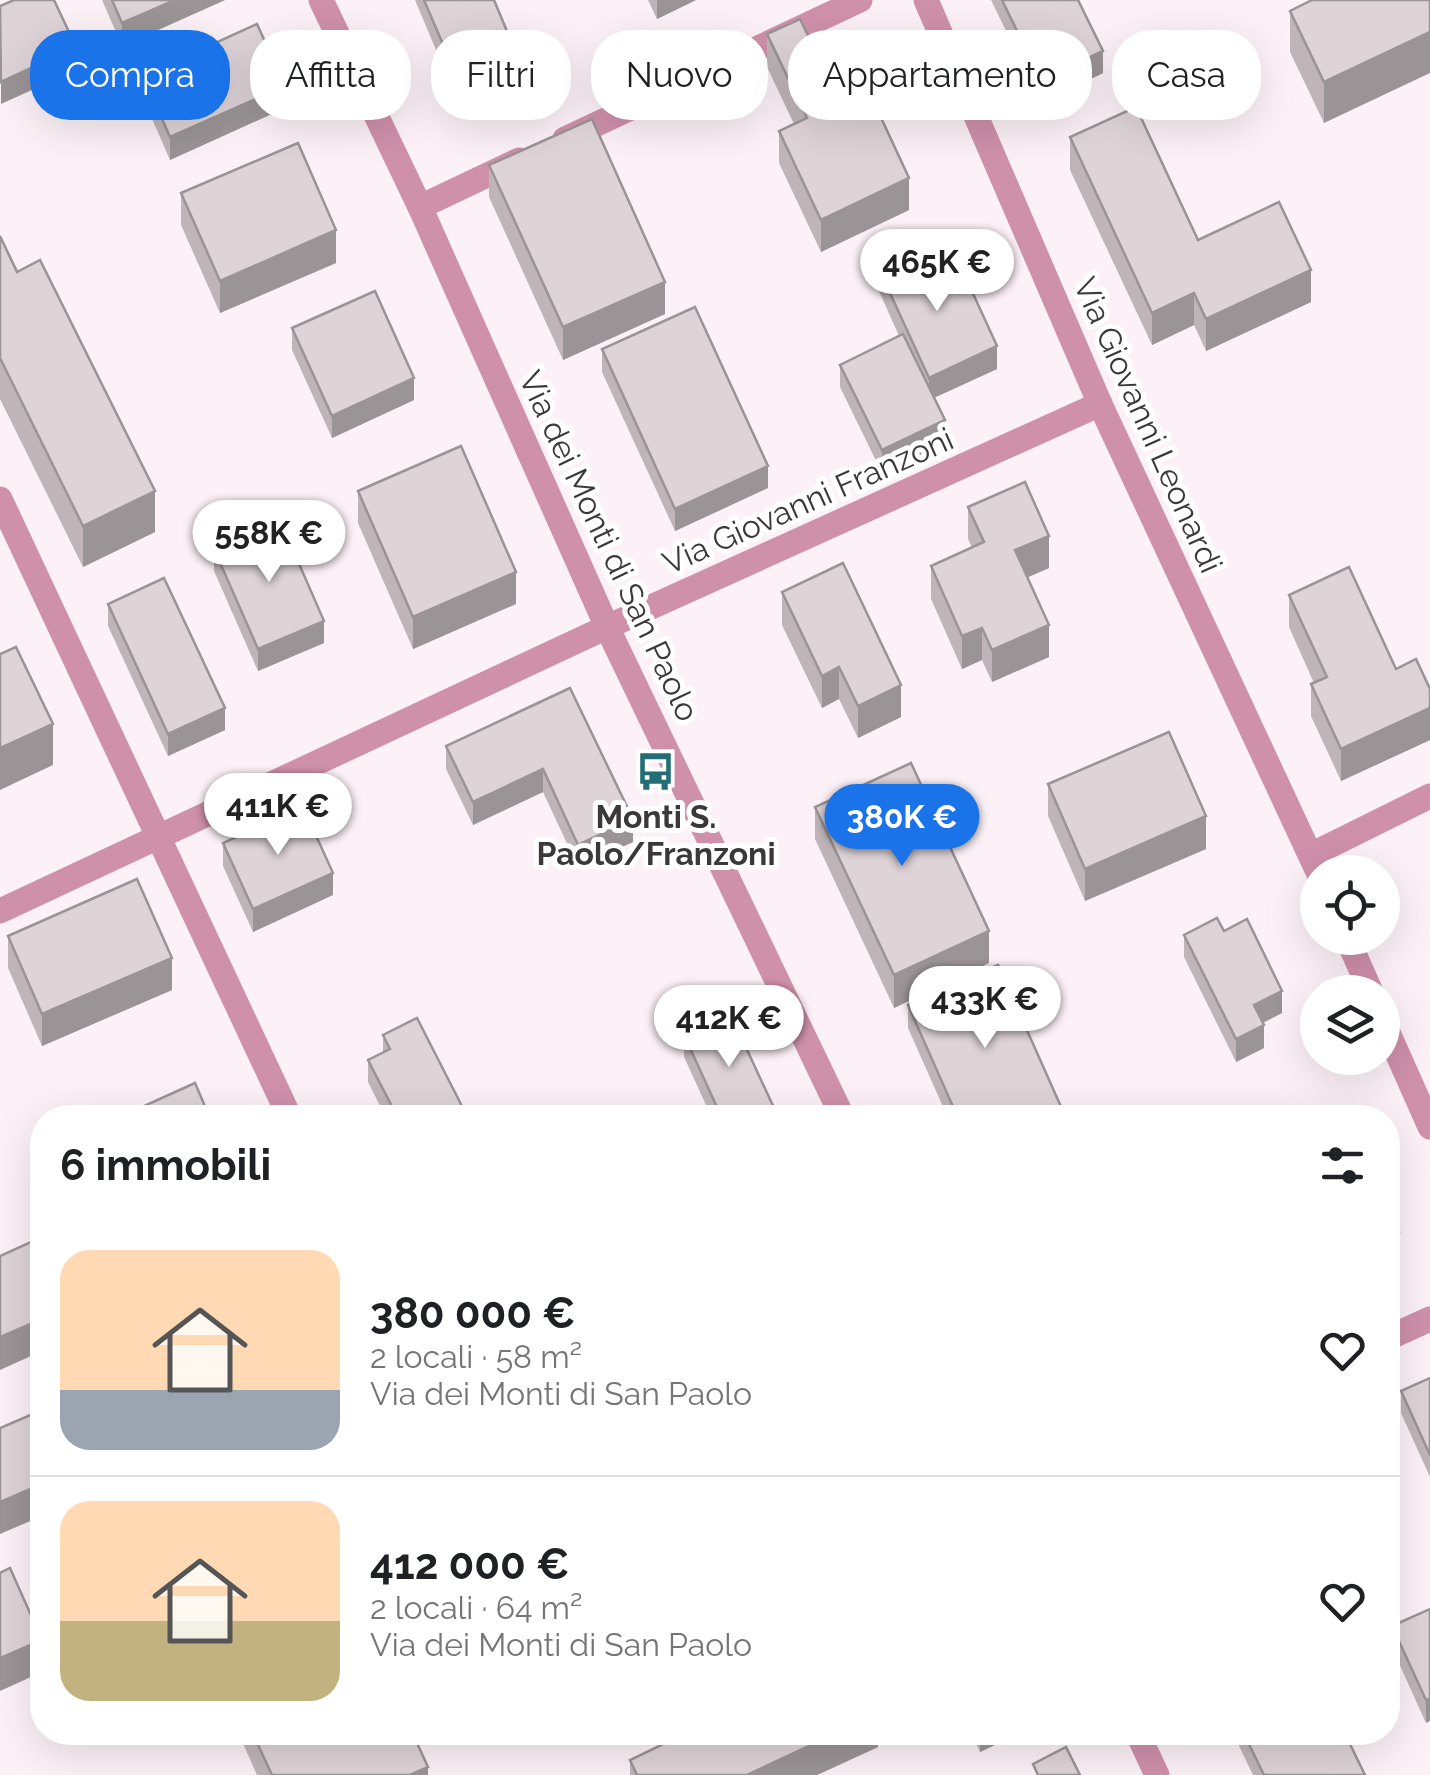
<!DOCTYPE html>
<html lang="it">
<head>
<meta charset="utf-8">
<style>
	:root { --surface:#fff; --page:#f6f6f6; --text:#202124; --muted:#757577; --line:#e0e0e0; --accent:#1a73e8 }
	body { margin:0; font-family:Raleway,sans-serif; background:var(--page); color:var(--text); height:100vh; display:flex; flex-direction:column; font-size:38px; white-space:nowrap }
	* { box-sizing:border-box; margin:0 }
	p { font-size:32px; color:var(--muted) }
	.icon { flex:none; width:55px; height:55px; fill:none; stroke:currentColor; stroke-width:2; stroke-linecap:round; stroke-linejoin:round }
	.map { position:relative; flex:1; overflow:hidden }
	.side { position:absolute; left:30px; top:1105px; width:1370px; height:640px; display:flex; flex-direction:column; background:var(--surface); border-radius:40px; box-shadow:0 10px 40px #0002 }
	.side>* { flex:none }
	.banner { position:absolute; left:30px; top:30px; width:1370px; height:90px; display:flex; gap:20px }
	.buttons { position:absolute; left:1300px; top:855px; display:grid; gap:20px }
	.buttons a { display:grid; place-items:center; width:100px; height:100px; border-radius:50%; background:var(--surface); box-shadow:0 10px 40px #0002; font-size:50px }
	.price { position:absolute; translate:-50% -85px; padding:0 22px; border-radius:35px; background:#fff; color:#222; font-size:32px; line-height:65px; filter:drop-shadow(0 2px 5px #0008) }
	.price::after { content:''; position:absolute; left:50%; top:60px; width:30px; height:22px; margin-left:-15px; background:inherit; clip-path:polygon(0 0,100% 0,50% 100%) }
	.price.on { background:var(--accent); color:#fff }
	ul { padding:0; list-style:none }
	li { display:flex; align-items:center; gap:30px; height:250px; padding:0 30px }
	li+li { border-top:2px solid var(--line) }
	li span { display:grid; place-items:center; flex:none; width:280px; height:200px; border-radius:30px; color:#555 }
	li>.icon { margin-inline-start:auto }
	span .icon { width:120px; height:120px; fill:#fffc; stroke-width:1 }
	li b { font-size:42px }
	h2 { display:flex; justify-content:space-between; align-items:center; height:120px; padding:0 30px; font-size:42px }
	.tag { padding:0 35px; border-radius:40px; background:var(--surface); box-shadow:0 10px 40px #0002; font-size:35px; line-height:90px }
	.tag.on { background:var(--accent); color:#fff }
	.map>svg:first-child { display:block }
</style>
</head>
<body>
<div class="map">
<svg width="1430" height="1775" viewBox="0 0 1430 1775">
	<rect width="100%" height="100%" fill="#fcf1f6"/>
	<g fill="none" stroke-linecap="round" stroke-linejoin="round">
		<g stroke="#cf90aa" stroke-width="25">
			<polyline points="321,0 420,207 607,627 843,1118"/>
			<polyline points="926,0 1100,404 1318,872"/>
			<polyline points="565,139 860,0"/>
			<polyline points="420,207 519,160"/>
			<polyline points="0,499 290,1118"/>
			<polyline points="1311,855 1430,796"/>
			<polyline points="0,911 607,627 1100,404"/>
			<polyline points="1347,938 1371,992"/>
			<polyline points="1382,1019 1430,1127"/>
			<polyline points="1388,1338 1430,1319"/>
			<polyline points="1137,1732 1157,1775"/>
		</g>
	</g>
	<g fill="#bfb5b9">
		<polygon points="102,0 225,0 122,46"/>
		<polygon points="415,0 494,0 519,82 460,107"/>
		<polygon points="648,0 696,0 657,19"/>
		<polygon points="991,0 1078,0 1103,73 1041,103"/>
		<polygon points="1430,0 1324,123 1290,52 1290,11"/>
		<polygon points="767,34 822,64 909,210 821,252 779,163 779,131 794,124 767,67"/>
		<polygon points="143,76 285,108 170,160 143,98"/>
		<polygon points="1070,137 1198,240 1311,302 1206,351 1194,325 1152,345 1070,170"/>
		<polygon points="489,165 665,314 563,360 489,197"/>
		<polygon points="181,193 336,263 220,313 181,225"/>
		<polygon points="0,236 155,532 83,567 0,399"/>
		<polygon points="913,268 959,293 997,369 934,398 945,443 882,473 840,387 840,365 899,336 879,291 879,269"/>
		<polygon points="292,328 414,400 332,438 292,350"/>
		<polygon points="602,349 768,488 675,531 602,372"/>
		<polygon points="358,491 516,604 413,649 358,523"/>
		<polygon points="968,507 1049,568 1028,577 1049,657 992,682 982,660 962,669 931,599 931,566 972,548 968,539"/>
		<polygon points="214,549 324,643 258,671 214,571"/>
		<polygon points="782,592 901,717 858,738 839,699 822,708 782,625"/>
		<polygon points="1289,595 1396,669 1430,689 1430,740 1341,781 1311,716 1311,684 1314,683 1289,627"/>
		<polygon points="108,604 225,730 168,756 108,626"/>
		<polygon points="570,688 633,842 578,867 543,792 473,825 446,769 446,746"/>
		<polygon points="1048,784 1206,849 1085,901 1048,816"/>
		<polygon points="815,807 989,963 894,1008 815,839"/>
		<polygon points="223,843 333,895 253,932 223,866"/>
		<polygon points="1224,931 1282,1013 1263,1023 1264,1048 1236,1062 1184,957 1184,935"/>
		<polygon points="8,936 172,990 42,1046 8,968"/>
		<polygon points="908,1005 1066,1118 948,1118 908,1028"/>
		<polygon points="383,1035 468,1118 386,1118 368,1082 368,1060 383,1053"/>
		<polygon points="684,1035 774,1118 712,1118 684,1057"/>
		<polygon points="1430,1378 1430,1477 1401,1413 1401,1391"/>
		<polygon points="1430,1609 1426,1723 1392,1648 1392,1626"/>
		<polygon points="238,1732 412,1732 428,1775 257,1775"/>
		<polygon points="878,1732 878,1747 817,1775 630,1775 630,1760"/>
		<polygon points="971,1732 1022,1732 980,1752"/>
		<polygon points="1239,1732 1344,1732 1365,1775 1253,1775 1239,1746"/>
	</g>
	<g fill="#9b9496">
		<polygon points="175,0 225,0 122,46 122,23"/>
		<polygon points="657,0 696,0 657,19"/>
		<polygon points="1430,32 1430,73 1324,123 1324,82"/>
		<polygon points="76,47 76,70 1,104 1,82"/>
		<polygon points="1103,51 1103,73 1041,103 1041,80"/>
		<polygon points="519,60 519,82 460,107 460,84"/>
		<polygon points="285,86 285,108 170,160 170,137"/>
		<polygon points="909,178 909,210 821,252 821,220"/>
		<polygon points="336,230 336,263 220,313 220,281"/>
		<polygon points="1311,270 1311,302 1206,351 1206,319"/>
		<polygon points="665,282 665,314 563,360 563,327"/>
		<polygon points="1194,293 1194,325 1152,345 1152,313"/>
		<polygon points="997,346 997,369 929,400 929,378"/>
		<polygon points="414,378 414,400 332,438 332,416"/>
		<polygon points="945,420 945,443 882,473 882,450"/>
		<polygon points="768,466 768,488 675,531 675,509"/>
		<polygon points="155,491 155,532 83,567 83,526"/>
		<polygon points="1049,536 1049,568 1015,583 1015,550"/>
		<polygon points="516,572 516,604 413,649 413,617"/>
		<polygon points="324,621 324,643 258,671 258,649"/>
		<polygon points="1049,625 1049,657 992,682 992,650"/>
		<polygon points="982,628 982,660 962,669 962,636"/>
		<polygon points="839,667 839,699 822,708 822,676"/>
		<polygon points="901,685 901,717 858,738 858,706"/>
		<polygon points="225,708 225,730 168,756 168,734"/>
		<polygon points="1430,708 1430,740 1341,781 1341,749"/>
		<polygon points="53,724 53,765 0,790 0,748"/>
		<polygon points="543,769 543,792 473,825 473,802"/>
		<polygon points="1206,816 1206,849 1085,901 1085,869"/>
		<polygon points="633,819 633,842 578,867 578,845"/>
		<polygon points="333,873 333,895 253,932 253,909"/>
		<polygon points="989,931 989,963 894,1008 894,975"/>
		<polygon points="172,958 172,990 42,1046 42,1014"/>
		<polygon points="1282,991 1282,1013 1254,1027 1254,1005"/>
		<polygon points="1264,1025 1264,1048 1236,1062 1236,1039"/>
		<polygon points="774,1108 774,1118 754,1118"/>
		<polygon points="1399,1232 1399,1265 1388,1270 1388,1238"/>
		<polygon points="42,1319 42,1351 0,1370 0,1337"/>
		<polygon points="42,1484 42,1516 0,1534 0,1502"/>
		<polygon points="42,1640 42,1672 0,1691 0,1658"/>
		<polygon points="1430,1699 1430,1721 1426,1723 1426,1700"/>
		<polygon points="839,1732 878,1732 878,1747 817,1775 747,1775"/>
		<polygon points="998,1732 1022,1732 980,1752 980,1741"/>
		<polygon points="428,1767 428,1775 410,1775"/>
	</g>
	<g fill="#ded3d7" stroke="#9b9496" stroke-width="2.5">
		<polygon points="14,0 54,0 76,47 1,82 0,6"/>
		<polygon points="112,0 175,0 122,23"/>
		<polygon points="424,0 494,0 519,60 460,84"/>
		<polygon points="1002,0 1078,0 1103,51 1041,80"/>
		<polygon points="1312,0 1430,0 1430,32 1324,82 1290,11"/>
		<polygon points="800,19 822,64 850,51 909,178 821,220 779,131 807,118 767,34"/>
		<polygon points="257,24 285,86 170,137 143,76"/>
		<polygon points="1136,107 1198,240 1279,202 1311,270 1206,319 1194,293 1152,313 1070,137"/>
		<polygon points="592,119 665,282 563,327 489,165"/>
		<polygon points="298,143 336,230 220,281 181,193"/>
		<polygon points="0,236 17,272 40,260 155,491 83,526 0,358"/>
		<polygon points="908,255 913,268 942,255 959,293 970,287 997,346 929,378 879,269"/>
		<polygon points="375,291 414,378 332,416 292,328"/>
		<polygon points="695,307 768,466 675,509 602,349"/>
		<polygon points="903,334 945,420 882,450 840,365"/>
		<polygon points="461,446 516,572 413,617 358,491"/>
		<polygon points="1025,482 1049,536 1015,550 1049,625 992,650 982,628 962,636 931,566 984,542 968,507"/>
		<polygon points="280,520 324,621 258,649 214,549"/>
		<polygon points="843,563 901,685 858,706 839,667 822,676 782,592"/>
		<polygon points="1349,567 1396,669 1416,659 1430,689 1430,708 1341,749 1311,684 1327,677 1289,595"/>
		<polygon points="164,578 225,708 168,734 108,604"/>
		<polygon points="16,647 53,724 0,748 0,654"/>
		<polygon points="570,688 633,819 578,845 543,769 473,802 446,746"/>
		<polygon points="1169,732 1206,816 1085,869 1048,784"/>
		<polygon points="911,763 989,931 894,975 815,807"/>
		<polygon points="303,807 333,873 253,909 223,843"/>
		<polygon points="137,879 172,958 42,1014 8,936"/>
		<polygon points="1217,918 1224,931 1247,919 1282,991 1254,1005 1264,1025 1236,1039 1184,935"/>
		<polygon points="998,965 1066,1118 958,1118 908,1005"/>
		<polygon points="730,1013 774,1108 754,1118 722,1118 684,1035"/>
		<polygon points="417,1018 468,1118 398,1118 368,1060 390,1049 383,1035"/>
		<polygon points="195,1083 210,1118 139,1118 135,1110"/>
		<polygon points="1388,1210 1399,1232 1388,1238"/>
		<polygon points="42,1237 42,1319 0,1337 0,1256"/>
		<polygon points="1430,1378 1430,1455 1401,1391"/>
		<polygon points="42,1410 42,1484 0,1502 0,1428"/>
		<polygon points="10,1568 42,1640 0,1658 0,1573"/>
		<polygon points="1430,1609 1430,1699 1426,1700 1392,1626"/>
		<polygon points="252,1732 412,1732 428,1767 410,1775 272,1775"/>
		<polygon points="688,1732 839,1732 747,1775 637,1775 630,1760"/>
		<polygon points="976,1732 998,1732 980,1741"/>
		<polygon points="1243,1732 1344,1732 1365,1775 1264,1775"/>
		<polygon points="1066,1747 1080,1775 1038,1775 1033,1764"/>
	</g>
	<defs>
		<symbol id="bus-bare" viewBox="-9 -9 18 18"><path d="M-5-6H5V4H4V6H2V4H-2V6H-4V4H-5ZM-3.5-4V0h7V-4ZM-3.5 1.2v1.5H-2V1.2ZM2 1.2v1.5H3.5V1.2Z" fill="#236e74" stroke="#fff" stroke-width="2.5" paint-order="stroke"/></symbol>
	</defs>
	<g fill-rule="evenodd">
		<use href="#bus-bare" x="628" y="744" width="55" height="55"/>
	</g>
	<g text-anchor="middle" stroke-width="10" stroke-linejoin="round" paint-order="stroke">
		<g font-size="32" fill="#3c383a" stroke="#fff">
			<text transform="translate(1148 425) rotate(66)" y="11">Via Giovanni Leonardi</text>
			<text transform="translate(808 501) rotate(-24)" y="11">Via Giovanni Franzoni</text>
			<text transform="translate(609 546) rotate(65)" y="11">Via dei Monti di San Paolo</text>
		</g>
		<g font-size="32" font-weight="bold" fill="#3c383a" stroke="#fff">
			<text x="656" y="828">Monti S.<tspan x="656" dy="37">Paolo/Franzoni</tspan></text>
		</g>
	</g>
</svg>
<div class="buttons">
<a><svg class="icon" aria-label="locate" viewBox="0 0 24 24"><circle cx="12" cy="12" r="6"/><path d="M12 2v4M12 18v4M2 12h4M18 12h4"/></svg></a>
<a><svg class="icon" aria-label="layers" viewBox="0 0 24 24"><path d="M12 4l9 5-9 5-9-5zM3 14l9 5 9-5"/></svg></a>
</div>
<b class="price" style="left:937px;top:314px">465K €</b>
<b class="price" style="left:269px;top:585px">558K €</b>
<b class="price" style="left:278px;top:858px">411K €</b>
<b class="price on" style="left:902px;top:869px">380K €</b>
<b class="price" style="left:985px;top:1051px">433K €</b>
<b class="price" style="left:729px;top:1070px">412K €</b>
<div class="banner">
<a class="tag on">Compra</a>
<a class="tag">Affitta</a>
<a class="tag">Filtri</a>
<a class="tag">Nuovo</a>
<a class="tag">Appartamento</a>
<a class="tag">Casa</a>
</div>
<section class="side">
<h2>6 immobili<svg class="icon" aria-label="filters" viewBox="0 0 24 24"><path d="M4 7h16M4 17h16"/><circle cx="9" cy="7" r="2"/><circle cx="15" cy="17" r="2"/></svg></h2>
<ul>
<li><span style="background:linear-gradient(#ffd9b3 70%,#9aa5b1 0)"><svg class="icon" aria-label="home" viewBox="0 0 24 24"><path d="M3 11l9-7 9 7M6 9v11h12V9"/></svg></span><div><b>380 000 €</b><p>2 locali · 58 m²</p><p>Via dei Monti di San Paolo</p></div><svg class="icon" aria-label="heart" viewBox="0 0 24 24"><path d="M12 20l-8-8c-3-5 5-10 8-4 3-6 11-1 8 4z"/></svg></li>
<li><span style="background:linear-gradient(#ffd9b3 60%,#c2b280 0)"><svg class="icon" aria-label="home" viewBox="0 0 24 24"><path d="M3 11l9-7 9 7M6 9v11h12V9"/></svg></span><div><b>412 000 €</b><p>2 locali · 64 m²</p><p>Via dei Monti di San Paolo</p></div><svg class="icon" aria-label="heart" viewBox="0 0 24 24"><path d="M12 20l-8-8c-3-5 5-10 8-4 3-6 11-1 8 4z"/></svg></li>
</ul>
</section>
</div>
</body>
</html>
